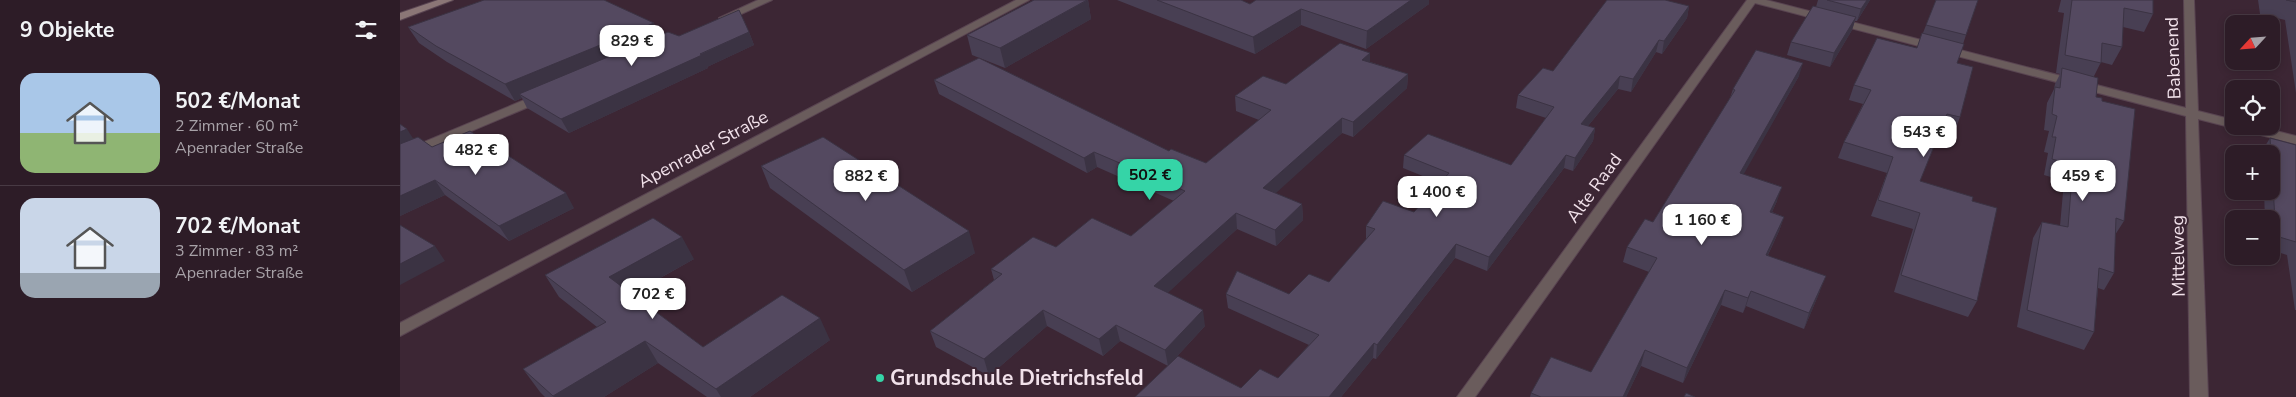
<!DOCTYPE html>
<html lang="de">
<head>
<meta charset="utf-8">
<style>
	:root { --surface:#2d1c27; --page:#35252f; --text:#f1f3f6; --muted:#a7a1a7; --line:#483a44; --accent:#35d4a7 }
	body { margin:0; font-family:"Nunito Sans",sans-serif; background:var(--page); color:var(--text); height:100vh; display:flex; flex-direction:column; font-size:19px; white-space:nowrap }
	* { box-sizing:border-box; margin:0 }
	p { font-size:16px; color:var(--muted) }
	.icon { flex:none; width:28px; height:28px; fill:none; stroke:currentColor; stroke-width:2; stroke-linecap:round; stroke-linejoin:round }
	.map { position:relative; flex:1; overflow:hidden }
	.sheet { display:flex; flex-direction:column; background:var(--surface); width:400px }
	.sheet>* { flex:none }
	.needle { width:32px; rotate:244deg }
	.fabs { position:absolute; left:1825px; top:15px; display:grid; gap:10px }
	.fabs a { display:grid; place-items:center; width:55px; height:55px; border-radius:10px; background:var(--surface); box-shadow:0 2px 8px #0003,0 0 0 1px var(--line); font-size:25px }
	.price { position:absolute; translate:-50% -42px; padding:0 11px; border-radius:10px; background:#fff; color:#222; font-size:16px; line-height:32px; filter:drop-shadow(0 1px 2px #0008) }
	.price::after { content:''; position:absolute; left:50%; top:30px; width:15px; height:11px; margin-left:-8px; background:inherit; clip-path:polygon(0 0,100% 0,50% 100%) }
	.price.selected { background:var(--accent); color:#111 }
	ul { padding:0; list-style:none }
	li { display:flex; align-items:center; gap:15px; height:125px; padding:0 20px }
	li+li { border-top:1px solid var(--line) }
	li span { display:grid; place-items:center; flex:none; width:140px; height:100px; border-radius:15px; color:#555 }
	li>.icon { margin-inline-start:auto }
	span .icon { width:60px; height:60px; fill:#fffc; stroke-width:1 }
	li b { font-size:21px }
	h2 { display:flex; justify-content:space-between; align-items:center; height:60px; padding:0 20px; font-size:21px }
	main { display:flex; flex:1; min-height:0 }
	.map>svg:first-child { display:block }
</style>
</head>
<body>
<main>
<section class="sheet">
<h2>9 Objekte<svg class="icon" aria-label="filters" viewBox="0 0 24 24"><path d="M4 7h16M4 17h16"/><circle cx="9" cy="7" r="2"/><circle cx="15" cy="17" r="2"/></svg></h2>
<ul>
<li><span style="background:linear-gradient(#a9c7e8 60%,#8fb573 0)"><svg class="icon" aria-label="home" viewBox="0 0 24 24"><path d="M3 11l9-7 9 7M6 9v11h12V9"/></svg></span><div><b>502 €/Monat</b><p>2 Zimmer · 60 m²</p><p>Apenrader Straße</p></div></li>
<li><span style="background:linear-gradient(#c9d6e8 75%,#9aa5b1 0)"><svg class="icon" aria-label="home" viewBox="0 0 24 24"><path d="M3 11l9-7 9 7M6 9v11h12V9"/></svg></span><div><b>702 €/Monat</b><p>3 Zimmer · 83 m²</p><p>Apenrader Straße</p></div></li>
</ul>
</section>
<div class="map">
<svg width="1896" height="397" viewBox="0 0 1896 397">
	<rect width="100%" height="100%" fill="#3c2634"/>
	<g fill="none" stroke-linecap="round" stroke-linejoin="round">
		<defs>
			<g id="minor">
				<polygon points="358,0 372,0 328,20 320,20 319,18"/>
				<polygon points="616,0 629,0 0,336 0,323"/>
				<polygon points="1347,0 1366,0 1786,108 1784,0 1794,0 1798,111 1834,120 1834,126 1857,126 1896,136 1896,144 1798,119 1808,397 1790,397 1786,116 1355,3 1075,397 1057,397"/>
				<polygon points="141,93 147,97 145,100 0,161 0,152"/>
			</g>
			<polygon id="secondary" points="38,0 53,0 0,20 0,13"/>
		</defs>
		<use href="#minor" stroke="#594451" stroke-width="2"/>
		<use href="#secondary" stroke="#594451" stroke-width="2"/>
		<use href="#minor" fill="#6a5c5c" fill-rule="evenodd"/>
		<use href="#secondary" fill="#8b7676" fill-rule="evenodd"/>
	</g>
	<g fill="#483f53">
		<polygon points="205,0 260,35 279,36 349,32 354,45 307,67 308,68 169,133 127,108 122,98 115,101 47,62 19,43 8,27"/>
		<polygon points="688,0 691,19 605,68 572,55 567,35"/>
		<polygon points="717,0 841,0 850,4 856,0 1029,0 1029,4 966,49 901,25 855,54"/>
		<polygon points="1418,0 1470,0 1457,21 1455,21 1452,30 1430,67 1387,55 1391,42 1416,7"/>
		<polygon points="1536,0 1566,35 1563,44 1557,63 1560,117 1554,133 1541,129 1520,181 1572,201 1577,301 1568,317 1494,292 1513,229 1471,216 1487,173 1438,158 1444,142 1463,104 1449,100 1454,85 1517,48"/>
		<polygon points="1661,0 1753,0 1753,14 1744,32 1723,27 1722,47 1712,65 1701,62 1694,76 1696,97 1702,101 1724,221 1715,235 1714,273 1704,290 1698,288 1694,332 1684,350 1617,327 1633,238 1642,222 1660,226 1664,181 1644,175 1648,153 1644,152 1649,131 1644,130 1647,103 1654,89 1655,84 1660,74 1656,73 1664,13 1658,12"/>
		<polygon points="1858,0 1896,0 1896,93 1885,20 1860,14"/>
		<polygon points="1289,6 1287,18 1262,54 1256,52 1231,92 1218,89 1188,126 1195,128 1193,141 1173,171 1164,168 1087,271 1055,258 976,359 973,358 941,397 735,397 841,388 878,378 909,345 828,308 826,294 889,294 929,282 966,240 966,226 1014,212 1040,183 1003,168 1004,155 1111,165 1146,118 1116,108 1118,95 1153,71"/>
		<polygon points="970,53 970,62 1008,74 1007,88 953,137 942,133 875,193 902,204 903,220 876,246 837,229 767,293 805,326 768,366 720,341 703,356 647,326 589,376 536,347 530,331 594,280 591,269 656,247 731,236 774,201 697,167 687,173 539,94 534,80 806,163 859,120 836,111 835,96 886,84"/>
		<polygon points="1399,76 1343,174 1377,201 1372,212 1384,217 1379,231 1368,255 1420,291 1404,329 1346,306 1343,313 1321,305 1283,383 1241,366 1226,397 1130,397 1131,393 1191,372 1249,272 1223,262 1227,247 1253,222 1330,98 1333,89"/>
		<polygon points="1870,138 1896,145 1896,310 1895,310 1887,255 1871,250 1871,219 1865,219 1864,191 1871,191 1871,154 1862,154 1862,151"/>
		<polygon points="14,139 32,147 174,208 109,241 45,195 0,216"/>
		<polygon points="361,166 575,253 512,292 370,188"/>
		<polygon points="294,259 232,294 303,347 430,340 350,397 307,397 258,363 204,397 145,397 140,392 123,369 197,327 159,297 145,275"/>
	</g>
	<g fill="#3b3343">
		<polygon points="688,0 691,19 605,68 600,48"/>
		<polygon points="1011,0 1029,0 1029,4 966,49 967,31"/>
		<polygon points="1467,0 1470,0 1457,21 1461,9"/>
		<polygon points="1289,6 1287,18 1262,54 1264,41"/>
		<polygon points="901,9 901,25 855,54 853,37"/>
		<polygon points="1456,17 1452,30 1430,67 1434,53"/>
		<polygon points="254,23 262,39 119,94 122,98 115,101 105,84"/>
		<polygon points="349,32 354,45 307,67 308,68 169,133 161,119"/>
		<polygon points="1259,40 1256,52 1231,92 1233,79"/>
		<polygon points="970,53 970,67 962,60"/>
		<polygon points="1403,63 1399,76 1336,188 1340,173"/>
		<polygon points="1008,74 1007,88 953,137 953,122"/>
		<polygon points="1220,76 1218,89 1179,137 1181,124"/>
		<polygon points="942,118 942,133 864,204 863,188"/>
		<polygon points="1195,128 1193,141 1173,171 1175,158"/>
		<polygon points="7,129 16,143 0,150 0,132"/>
		<polygon points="694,152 697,167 687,173 684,158"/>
		<polygon points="1166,155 1164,168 1087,271 1089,257"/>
		<polygon points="35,180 45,195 0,216 0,196"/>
		<polygon points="1382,187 1377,201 1365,227 1370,212"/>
		<polygon points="166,193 174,208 109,241 99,226"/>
		<polygon points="902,204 903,220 876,246 875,230"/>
		<polygon points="836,213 837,229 757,303 754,286"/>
		<polygon points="1384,217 1379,231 1361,269 1366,255"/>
		<polygon points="569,231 575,253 512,292 504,270"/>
		<polygon points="282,237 294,259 222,299 209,277"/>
		<polygon points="1056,244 1055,258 976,359 977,345"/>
		<polygon points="35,246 45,261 0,285 0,264"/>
		<polygon points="1426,276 1420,291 1404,329 1409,313"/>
		<polygon points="1325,290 1321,305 1283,383 1287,368"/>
		<polygon points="1351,291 1346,306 1343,313 1348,298"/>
		<polygon points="643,310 647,326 589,376 584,359"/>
		<polygon points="803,310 805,326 768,366 765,350"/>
		<polygon points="420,318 430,340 350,397 321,397 316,389"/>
		<polygon points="716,325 720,341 703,356 699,339"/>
		<polygon points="245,341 258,363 204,397 154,397 153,396"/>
		<polygon points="974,343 973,358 941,397 929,397"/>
		<polygon points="1245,350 1241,366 1226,397 1223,397"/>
	</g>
	<g fill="#544960" stroke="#3b3343">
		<polygon points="84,0 204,0 254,23 105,84 36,46 8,27"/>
		<polygon points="634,0 687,0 600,48 567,35"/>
		<polygon points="757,0 841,0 850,4 856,0 1011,0 967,31 901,9 853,37"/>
		<polygon points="1207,0 1265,0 1289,6 1264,41 1259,40 1233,79 1220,76 1181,124 1195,128 1175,158 1166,155 1089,257 1056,244 977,345 974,343 929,397 735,397 778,356 841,388 860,369 878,378 919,335 826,294 837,271 889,294 909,274 929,282 975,229 966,226 983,201 1014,212 1049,173 1004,155 1028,134 1111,165 1154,107 1118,95 1143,68 1153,71"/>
		<polygon points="1427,0 1467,0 1461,9"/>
		<polygon points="1536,0 1578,0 1566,35 1526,25"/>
		<polygon points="1672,0 1753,0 1753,14 1724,8 1722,47 1702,43 1701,63 1665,55"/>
		<polygon points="1886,0 1896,0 1896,2"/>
		<polygon points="1413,6 1456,17 1434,53 1391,42"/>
		<polygon points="339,10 349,32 300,54 302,55 161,119 119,94 268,32 279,36"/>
		<polygon points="1522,33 1564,44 1557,63 1573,67 1560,117 1547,114 1520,181 1573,197 1572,201 1597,208 1577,301 1501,275 1520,213 1478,200 1493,157 1444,142 1471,90 1454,85 1477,38 1517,48"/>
		<polygon points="940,43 970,53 962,60 1008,74 953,122 942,118 863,188 902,204 875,230 836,213 754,286 803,310 765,350 716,325 699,339 643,310 584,359 530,331 602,274 591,269 633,237 656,247 692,218 731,236 785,191 694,152 684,158 534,80 579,58 769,151 771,149 806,163 871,110 835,96 863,76 886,84"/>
		<polygon points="1356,50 1403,63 1340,173 1382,187 1370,212 1384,217 1366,255 1426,276 1409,313 1351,291 1348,298 1325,290 1287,368 1245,350 1223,397 1141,397 1131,393 1151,357 1191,372 1257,258 1227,247 1245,219 1253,222 1335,90 1333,89"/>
		<polygon points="1662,68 1698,78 1696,97 1702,98 1702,101 1735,109 1724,221 1716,218 1714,273 1699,268 1694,332 1627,310 1642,222 1668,227 1673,165 1652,159 1656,137 1652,137 1657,116 1652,114 1655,87 1660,88"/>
		<polygon points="0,124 7,129 0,132"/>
		<polygon points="70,131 166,193 99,226 35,180 0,196 0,144 18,137 32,147"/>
		<polygon points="423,137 569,231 504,270 361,166"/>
		<polygon points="1870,138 1896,145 1896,242 1876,236"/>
		<polygon points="253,218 282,237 209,277 303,347 382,295 420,318 316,389 245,341 153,396 123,369 206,322 145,275"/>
		<polygon points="0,225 35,246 0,264"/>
		<polygon points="1286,393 1295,397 1284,397"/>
	</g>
	<circle fill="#35d4a7" stroke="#3c2634" stroke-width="2" cx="480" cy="378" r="5"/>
	<g text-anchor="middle" stroke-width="4" stroke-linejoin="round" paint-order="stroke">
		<g font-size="18" fill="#f1e1ea" stroke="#3c2634">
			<text transform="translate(1773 58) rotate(-92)" y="6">Babenend</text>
			<text transform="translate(303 149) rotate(-28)" y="6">Apenrader Straße</text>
			<text transform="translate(1194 188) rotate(-54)" y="6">Alte Raad</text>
			<text transform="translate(1778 256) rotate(-91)" y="6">Mittelweg</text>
		</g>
		<g font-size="21" font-weight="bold" fill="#f1e1ea" stroke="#3c2634" text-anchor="start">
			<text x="490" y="385">Grundschule Dietrichsfeld</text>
		</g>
	</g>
</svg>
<div class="fabs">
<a><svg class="needle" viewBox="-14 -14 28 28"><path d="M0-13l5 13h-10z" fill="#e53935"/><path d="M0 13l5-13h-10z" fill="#a7a1a7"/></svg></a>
<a><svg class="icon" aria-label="locate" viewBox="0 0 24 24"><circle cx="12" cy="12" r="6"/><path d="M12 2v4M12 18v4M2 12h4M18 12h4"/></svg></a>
<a>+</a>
<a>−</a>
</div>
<b class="price" style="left:232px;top:67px">829 €</b>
<b class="price" style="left:1524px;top:158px">543 €</b>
<b class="price" style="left:76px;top:176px">482 €</b>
<b class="price selected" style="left:750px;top:201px">502 €</b>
<b class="price" style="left:466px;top:202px">882 €</b>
<b class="price" style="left:1683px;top:202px">459 €</b>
<b class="price" style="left:1037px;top:218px">1 400 €</b>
<b class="price" style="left:1302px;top:246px">1 160 €</b>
<b class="price" style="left:253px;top:320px">702 €</b>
</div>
</main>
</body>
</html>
